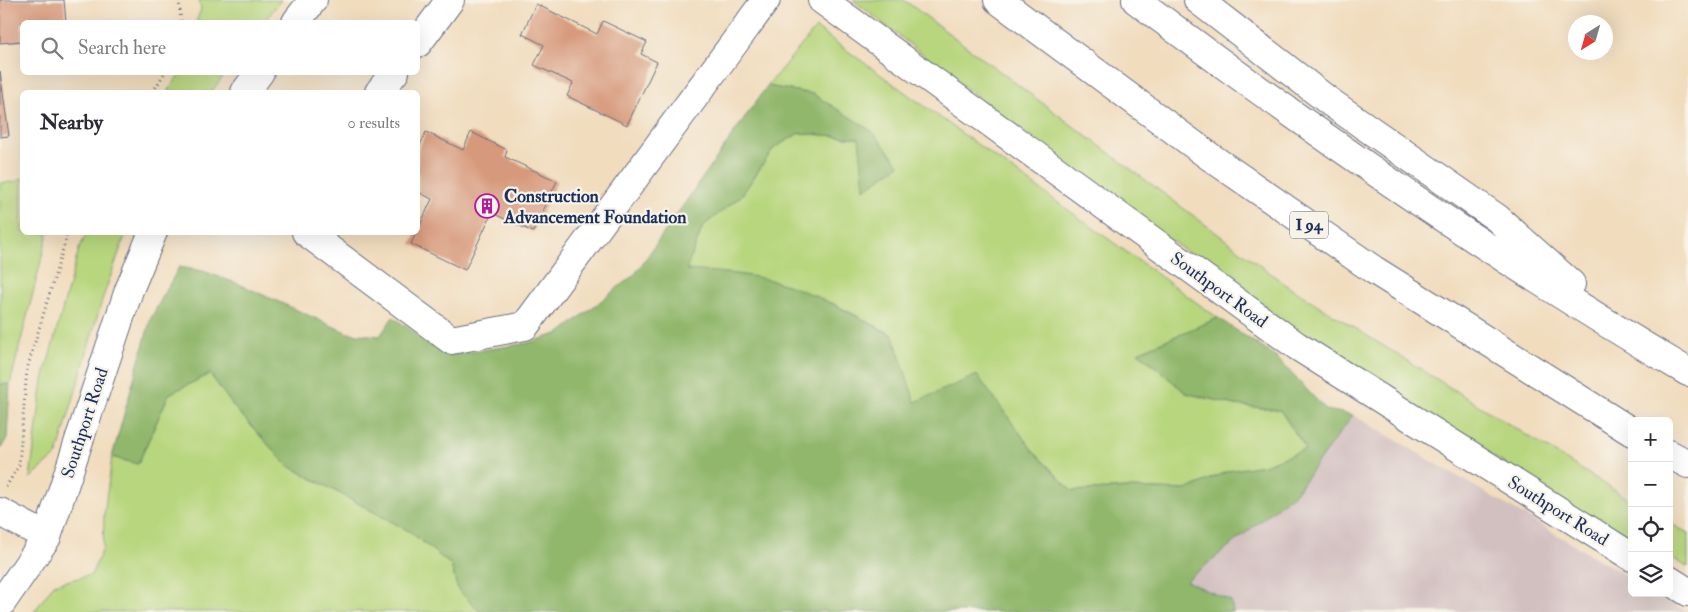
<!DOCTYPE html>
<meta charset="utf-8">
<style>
body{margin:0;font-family:"IM FELL Double Pica",serif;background:#f7f7f7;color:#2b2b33}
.controls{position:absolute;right:15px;bottom:15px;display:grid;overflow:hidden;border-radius:8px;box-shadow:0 5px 20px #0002}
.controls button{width:45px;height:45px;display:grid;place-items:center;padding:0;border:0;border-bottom:1px solid #e1e1e2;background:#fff;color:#2b2b33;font:25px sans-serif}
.compass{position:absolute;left:1568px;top:15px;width:45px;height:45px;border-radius:50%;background:#fff;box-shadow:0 5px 20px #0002;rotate:217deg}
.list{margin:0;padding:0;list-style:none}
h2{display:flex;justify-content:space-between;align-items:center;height:65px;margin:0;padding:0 20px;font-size:21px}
h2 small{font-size:16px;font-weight:400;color:#7c7c81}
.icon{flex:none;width:28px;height:28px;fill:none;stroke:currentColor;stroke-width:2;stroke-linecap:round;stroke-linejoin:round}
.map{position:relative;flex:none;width:1688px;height:612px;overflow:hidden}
.search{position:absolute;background:#fff;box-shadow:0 5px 20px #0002;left:20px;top:20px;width:400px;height:55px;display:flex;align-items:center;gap:12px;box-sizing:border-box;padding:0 18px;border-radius:8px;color:#7c7c81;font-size:19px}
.panel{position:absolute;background:#fff;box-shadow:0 5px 20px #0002;left:20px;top:90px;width:400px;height:145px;border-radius:8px}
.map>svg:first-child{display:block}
.industrial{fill:#d2bfc0}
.green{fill:#b7d67d;stroke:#69826e}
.forest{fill:#91b76c;stroke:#567365}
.building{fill:#d7997c}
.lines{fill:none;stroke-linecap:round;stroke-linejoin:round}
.minor-casing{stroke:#666c7f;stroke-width:30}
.highway-casing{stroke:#666c7f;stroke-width:30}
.path{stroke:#666c7f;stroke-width:3;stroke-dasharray:1 4;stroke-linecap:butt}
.minor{stroke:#fff;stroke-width:28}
.highway{stroke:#fff;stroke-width:28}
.labels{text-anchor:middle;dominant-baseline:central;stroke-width:4.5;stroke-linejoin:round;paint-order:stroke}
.shield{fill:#f7f3e8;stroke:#5d6a87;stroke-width:1}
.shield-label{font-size:16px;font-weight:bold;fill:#1b2f5e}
.poi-label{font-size:18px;font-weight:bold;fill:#1b2f5e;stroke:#f7f3e8;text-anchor:start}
.street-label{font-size:18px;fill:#1b2f5e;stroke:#f7f3e8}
</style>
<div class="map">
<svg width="1688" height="612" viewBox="0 0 1688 612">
<rect width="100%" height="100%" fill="#f7f3e8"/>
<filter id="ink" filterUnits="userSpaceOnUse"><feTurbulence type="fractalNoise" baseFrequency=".02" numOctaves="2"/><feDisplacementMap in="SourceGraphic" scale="10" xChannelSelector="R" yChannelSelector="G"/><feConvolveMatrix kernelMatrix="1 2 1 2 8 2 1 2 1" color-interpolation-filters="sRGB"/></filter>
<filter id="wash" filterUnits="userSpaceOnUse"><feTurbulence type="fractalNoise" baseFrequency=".0096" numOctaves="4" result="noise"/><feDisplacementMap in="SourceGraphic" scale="20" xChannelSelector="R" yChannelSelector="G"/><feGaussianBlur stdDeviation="1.12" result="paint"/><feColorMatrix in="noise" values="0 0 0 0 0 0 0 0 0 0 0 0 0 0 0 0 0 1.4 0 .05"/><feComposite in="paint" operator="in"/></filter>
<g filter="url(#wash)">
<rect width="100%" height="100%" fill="#f1dcbd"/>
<path class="industrial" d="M1353 415 1632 579V593H1656L1687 612H1233L1231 601 1186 581 1295 493Z"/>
<path class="green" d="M199 0H281L264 22H196L201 9Z
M853 0H904L1289 287 1632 501V538L1584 514 1300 334 1034 141Z
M816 28 1218 318 1138 352 1186 393 1235 405 1280 410 1306 449 1264 465 1228 471 1186 490 1127 488 1072 491 1034 452 914 402 893 335 832 303 686 270 703 226 741 196 774 148 799 133 859 138 900 166 813 94 767 86Z
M180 73V72L226 73 211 92H168Z
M22 178V232L48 233 10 384H0V183L15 182Z
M87 233H126L102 300 57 455 30 478 43 380 79 249Z
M210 374 234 407 287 465 409 531 451 565 458 590 480 612H34L54 584 91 575 103 548 104 514 112 457 138 464 169 394Z
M1669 523 1688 533V567L1669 557Z"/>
<path class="forest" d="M767 86 813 94 872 131 900 165 864 189 859 138 799 133 774 148 741 196 703 226 686 270C714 272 742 273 770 280 813 291 854 315 893 336L915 402 977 375 1034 452 1072 491 1127 488 1186 490 1228 471 1264 465 1306 449 1280 410 1235 405 1186 393 1138 352 1218 318 1276 357 1326 410 1353 415 1295 493 1186 581 1231 601 1233 612H480L458 590 451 565 409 531 287 465 234 407 210 374 169 394 138 464 112 457 151 318 179 267 203 271 239 284 348 333 380 336 393 317 446 356 528 343 560 333 635 274Z
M0 384H10L7 438 0 450Z"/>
<g id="blocks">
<path class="building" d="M0 0H64L66 22H22V41L0 43Z
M536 4 597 34 603 21 647 42 641 54 657 62 627 125 567 96 573 83 534 65 544 45 522 34Z
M0 71 9 136 0 137Z
M426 132 463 150 471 132 507 150 505 157 557 181 533 232 492 213 465 270 411 244 432 199 418 192V150Z"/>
</g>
</g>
<g filter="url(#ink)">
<use href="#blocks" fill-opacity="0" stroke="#666c7f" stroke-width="1"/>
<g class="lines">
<g class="minor-casing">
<path id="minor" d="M822 0 1297 346 1632 557
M296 22 313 0
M418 43 450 0
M245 92 260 72
M379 92 395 72
M306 232 451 340 525 326 766 0
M0 512 47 537
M1669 580 1688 592
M0 605 47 537 129 290 153 232"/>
</g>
<g class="highway-casing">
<path id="highway" d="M998 0 1209 156 1374 270 1632 432
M1136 0C1314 133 1496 259 1688 372
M1198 0 1330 102 1497 218 1571 284
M1669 454 1688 464"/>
</g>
<path class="path" d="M179 0 181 22
M153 92 165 72
M6 487 19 465 27 369 68 232"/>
<use href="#minor" class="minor"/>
<use href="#highway" class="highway"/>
</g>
</g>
<defs>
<g id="building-ring" transform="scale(1.25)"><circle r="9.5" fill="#f7f3e8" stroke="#b5179e" stroke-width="1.5"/><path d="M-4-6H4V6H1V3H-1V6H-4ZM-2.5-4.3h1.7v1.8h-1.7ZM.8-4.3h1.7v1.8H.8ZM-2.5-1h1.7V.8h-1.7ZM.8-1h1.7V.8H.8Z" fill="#b5179e"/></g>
</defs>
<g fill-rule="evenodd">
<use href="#building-ring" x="487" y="206"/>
</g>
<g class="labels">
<rect class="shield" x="1290" y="211.5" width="38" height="27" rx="4"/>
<g class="shield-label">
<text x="1309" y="225">I 94</text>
</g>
<g class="poi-label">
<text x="504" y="196">Construction<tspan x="504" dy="21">Advancement Foundation</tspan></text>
</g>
<g class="street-label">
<text transform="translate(1219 290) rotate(36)">Southport Road</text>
<text transform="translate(85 423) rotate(-72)">Southport Road</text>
<text transform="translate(1558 511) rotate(32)">Southport Road</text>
</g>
</g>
</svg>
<div class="controls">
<button>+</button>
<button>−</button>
<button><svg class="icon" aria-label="locate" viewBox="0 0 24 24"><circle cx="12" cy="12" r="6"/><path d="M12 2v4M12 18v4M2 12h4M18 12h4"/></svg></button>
<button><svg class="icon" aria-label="layers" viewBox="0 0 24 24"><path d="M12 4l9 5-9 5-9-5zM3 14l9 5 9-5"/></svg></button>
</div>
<svg class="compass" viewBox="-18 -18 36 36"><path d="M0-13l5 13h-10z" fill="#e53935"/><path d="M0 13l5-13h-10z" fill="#7c7c81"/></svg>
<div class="search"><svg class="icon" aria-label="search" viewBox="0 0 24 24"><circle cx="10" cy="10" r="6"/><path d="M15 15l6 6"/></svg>Search here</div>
<section class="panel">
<h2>Nearby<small>0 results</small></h2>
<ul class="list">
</ul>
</section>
</div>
